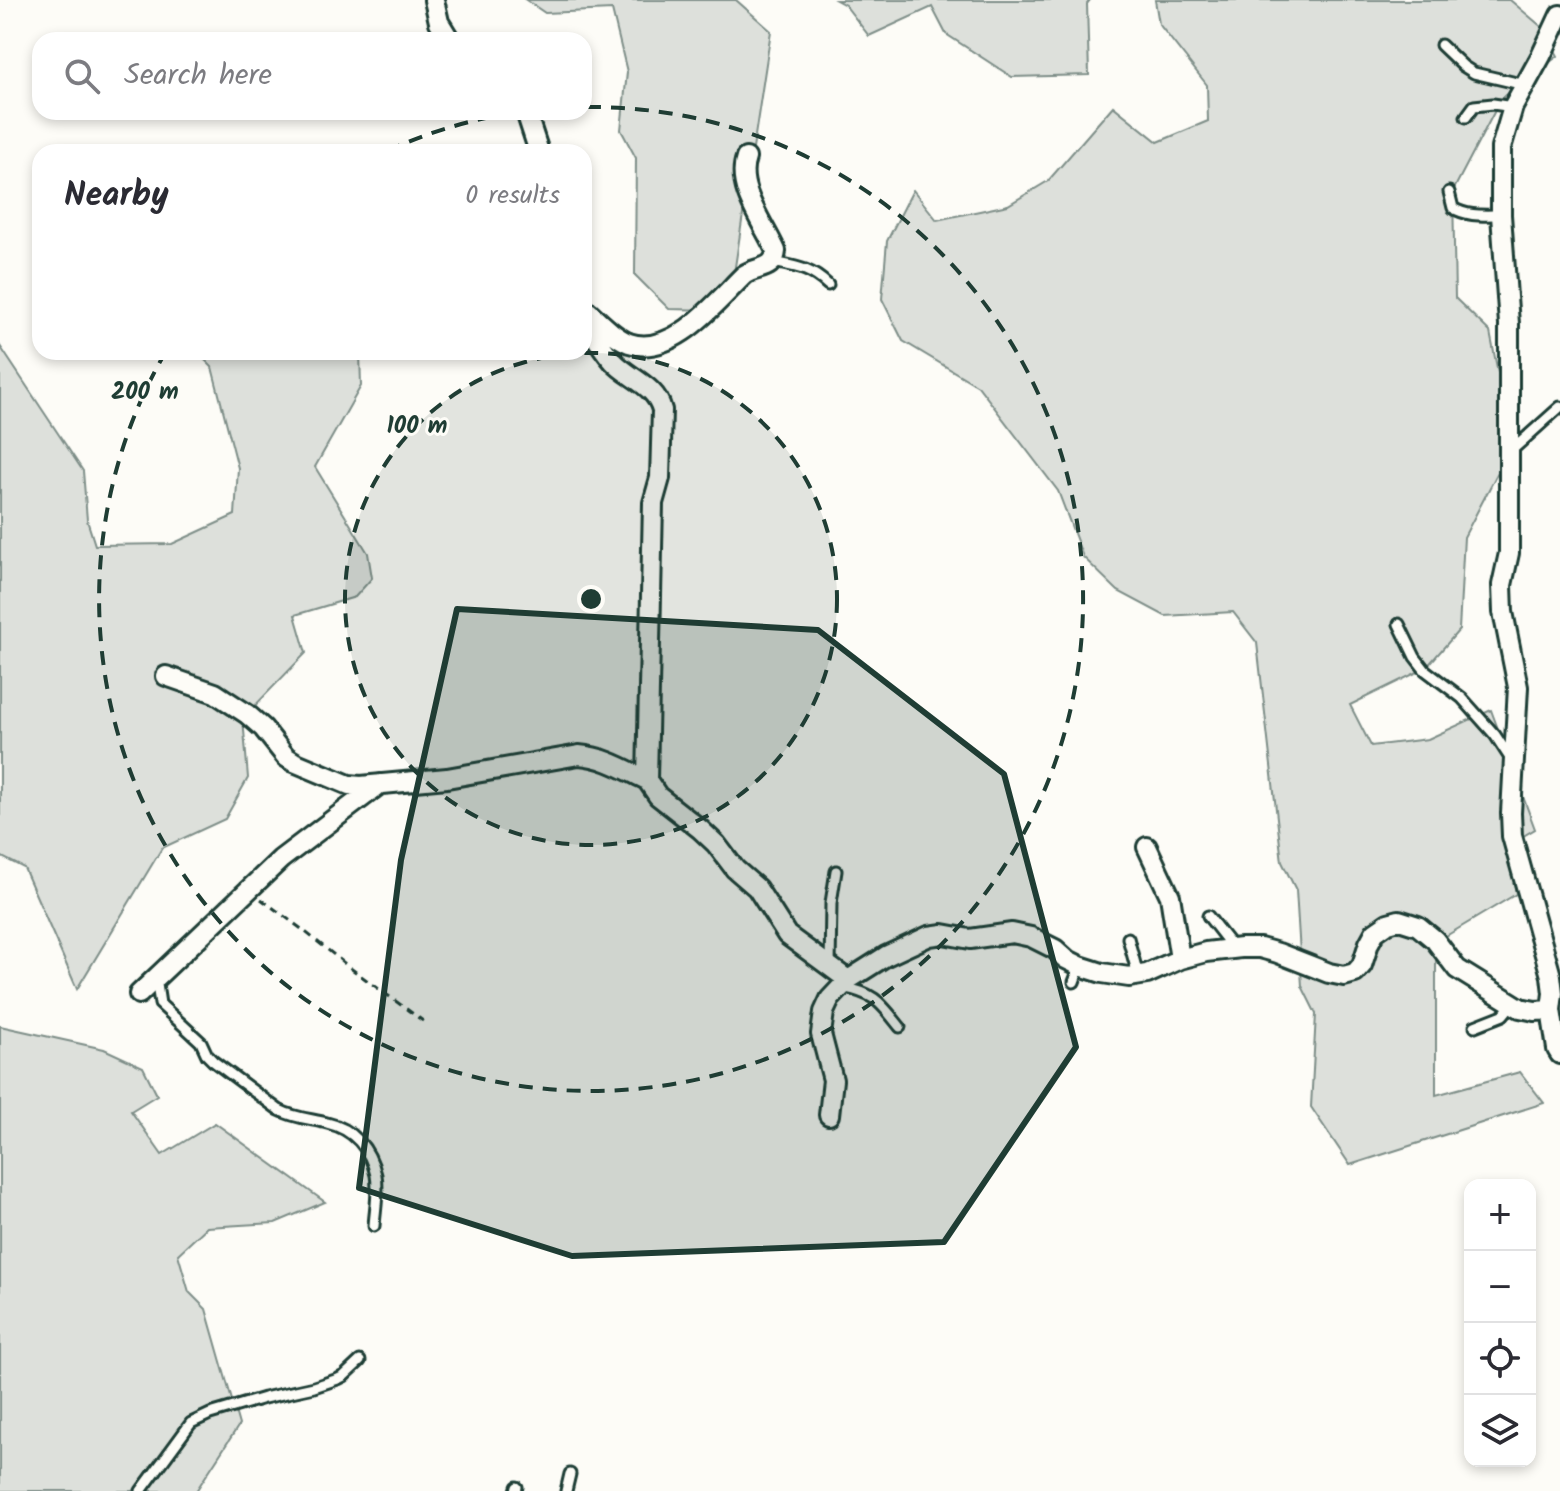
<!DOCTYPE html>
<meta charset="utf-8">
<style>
body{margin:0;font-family:Kalam,sans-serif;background:#f2f2f3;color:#2b2b33}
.controls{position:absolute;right:24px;bottom:24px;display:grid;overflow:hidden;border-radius:16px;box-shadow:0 4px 12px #0003}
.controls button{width:72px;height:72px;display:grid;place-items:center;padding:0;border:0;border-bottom:2px solid #e1e1e2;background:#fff;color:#2b2b33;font:40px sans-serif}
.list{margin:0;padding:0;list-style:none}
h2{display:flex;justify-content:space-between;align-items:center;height:104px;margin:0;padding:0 32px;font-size:34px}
h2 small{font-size:26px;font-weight:400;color:#7c7c81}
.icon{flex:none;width:44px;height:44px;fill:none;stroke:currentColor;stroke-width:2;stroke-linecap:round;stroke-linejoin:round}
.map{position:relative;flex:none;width:1560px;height:1491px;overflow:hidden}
.search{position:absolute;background:#fff;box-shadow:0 4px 12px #0003;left:32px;top:32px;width:560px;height:88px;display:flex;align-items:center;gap:20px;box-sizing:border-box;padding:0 28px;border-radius:24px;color:#7c7c81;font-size:30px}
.panel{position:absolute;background:#fff;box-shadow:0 4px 12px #0003;left:32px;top:144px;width:560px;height:216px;border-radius:24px}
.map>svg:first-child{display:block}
.green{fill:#dde0db;stroke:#7e8e88;stroke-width:2}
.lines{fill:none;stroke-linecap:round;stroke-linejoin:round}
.lane-casing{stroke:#1f3d34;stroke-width:15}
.street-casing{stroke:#1f3d34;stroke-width:24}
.path{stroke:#1f3d34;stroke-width:3;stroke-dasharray:8 6;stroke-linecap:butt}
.lane{stroke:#fdfcf7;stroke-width:9}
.street{stroke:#fdfcf7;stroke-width:18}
.marked{fill:#1f3d34;fill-opacity:0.2;stroke:#1f3d34;stroke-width:6;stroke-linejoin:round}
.ring{fill:none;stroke:#1f3d34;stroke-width:4;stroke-dasharray:14 10}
.centre{fill:#1f3d34;stroke:#fdfcf7;stroke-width:4}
.ring-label{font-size:24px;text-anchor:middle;font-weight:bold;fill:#1f3d34;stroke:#fdfcf7;stroke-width:6;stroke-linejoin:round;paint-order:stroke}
</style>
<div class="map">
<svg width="1560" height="1491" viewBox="0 0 1560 1491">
<rect width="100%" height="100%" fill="#fdfcf7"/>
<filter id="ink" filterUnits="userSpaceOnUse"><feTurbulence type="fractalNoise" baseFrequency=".0125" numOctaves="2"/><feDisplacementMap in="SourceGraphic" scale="16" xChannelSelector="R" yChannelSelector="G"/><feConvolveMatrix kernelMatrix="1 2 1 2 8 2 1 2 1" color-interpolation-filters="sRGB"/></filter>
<g filter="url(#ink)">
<path class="green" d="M526 0H736L771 31 733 280 740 294 713 310 669 309 635 275 636 158 621 130 627 72 612 10 545 13Z
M836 0H1090L1087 4 1089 75 1012 77 946 34 932 7 869 36 845 5Z
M1155 0H1510L1543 28 1558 56 1501 99 1453 191 1455 298 1490 332 1512 445 1464 537 1459 630 1426 668 1350 705 1371 746 1428 739 1491 710 1535 829 1508 845 1516 894 1436 942V1095L1520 1072 1544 1103 1350 1165 1311 1107 1316 1014 1302 986 1296 890 1282 862 1257 643 1233 612 1165 616 1118 591 1083 557 1058 491 978 386 903 341 882 299 887 241 913 190 937 220 1008 205 1048 181 1113 106 1158 142 1208 121 1207 85 1159 24Z
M0 346 83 471 87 520 95 545 172 544 235 515 238 468 212 367 197 352H360L361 386 315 467 368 553 372 578 355 597 295 615 306 653 243 718 248 778 225 819 162 848 77 989 24 868 0 856Z
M0 1026 104 1049 143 1067 157 1095 131 1111 162 1155 215 1123 325 1202 275 1223 207 1227 178 1254 189 1292 206 1309 239 1425 196 1491H0Z"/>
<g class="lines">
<g class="lane-casing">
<path id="lane" d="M1441 45 1463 66 1474 73 1525 85
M1466 117 1474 106 1493 104 1513 107
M1449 192 1453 208C1468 217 1484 215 1501 215
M773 262C797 267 810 268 828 285
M1511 451 1560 407
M1399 624 1415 657 1425 670 1462 698 1495 735 1510 758
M1208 916 1233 948
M1128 938 1138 975
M830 967 831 903 836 871
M156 978 160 1004 201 1042 207 1055 213 1061 279 1110C294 1118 311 1119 327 1123 354 1129 370 1149 376 1175 379 1191 375 1210 374 1226
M1074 982 1080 966
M841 987C875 993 880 1002 900 1027
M1475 1026 1503 1015 1512 1004
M141 1491 191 1423 210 1414 264 1398 314 1387 338 1379 344 1376 360 1361
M516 1491 517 1487
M566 1491 570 1474"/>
</g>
<g class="street-casing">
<path id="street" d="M434 0 439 22 450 40
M1560 15 1541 56 1513 107 1501 148V215L1509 324V553L1502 585 1503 612 1518 687 1511 813 1512 836 1551 976 1553 993 1551 1010 1557 1049 1560 1054
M526 112 539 152
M589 312C601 323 614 337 629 343 673 358 716 302 744 275 756 266 774 271 776 251 764 224 735 187 746 158
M584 318C593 332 601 348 613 361 628 378 656 385 662 410L660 478 653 503 647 780 658 796 700 829 716 844 735 869 757 888 787 935 848 980
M166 676 215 693 247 714 263 728 286 757 294 762 349 785 361 786 447 778 579 755C605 757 624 769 647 780
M1147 847 1170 896 1180 959
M139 994 281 859 380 784
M829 1115 833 1080 821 1034 824 1012 830 999 848 980 886 956 929 936 943 934 970 939 1012 933 1031 937 1055 949 1066 959 1080 966 1102 973 1129 977 1147 974 1180 959 1206 952 1241 948H1260L1278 953 1329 973 1344 976 1355 973 1362 965 1369 943 1375 932 1388 923 1399 920 1418 926 1435 940 1457 969 1520 1008 1535 1011 1551 1010"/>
</g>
<path class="path" d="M261 899 303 930 349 967 423 1021"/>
<use href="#lane" class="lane"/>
<use href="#street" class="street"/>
</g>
</g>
<path class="marked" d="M457 609 818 630 1004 774 1076 1047 944 1242 572 1256 359 1188 401 860Z"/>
<circle cx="591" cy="599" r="246" fill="#1f3d34" fill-opacity=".12"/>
<g class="ring">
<circle cx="591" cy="599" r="246"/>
<path d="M387 151A492 492 0 0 1 518 112M587 107A492 492 0 1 1 165 353"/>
</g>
<circle cx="591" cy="599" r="12" class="centre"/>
<g class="ring-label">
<text x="145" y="399">200 m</text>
<text x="417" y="433">100 m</text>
</g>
</svg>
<div class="controls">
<button>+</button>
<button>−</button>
<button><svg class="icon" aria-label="locate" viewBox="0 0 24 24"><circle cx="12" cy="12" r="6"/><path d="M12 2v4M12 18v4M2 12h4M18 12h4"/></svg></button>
<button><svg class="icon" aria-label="layers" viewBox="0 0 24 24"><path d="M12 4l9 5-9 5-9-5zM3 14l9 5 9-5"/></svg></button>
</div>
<div class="search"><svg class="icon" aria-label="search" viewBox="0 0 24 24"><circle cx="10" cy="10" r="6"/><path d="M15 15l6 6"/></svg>Search here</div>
<section class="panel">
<h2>Nearby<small>0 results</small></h2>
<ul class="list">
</ul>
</section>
</div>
